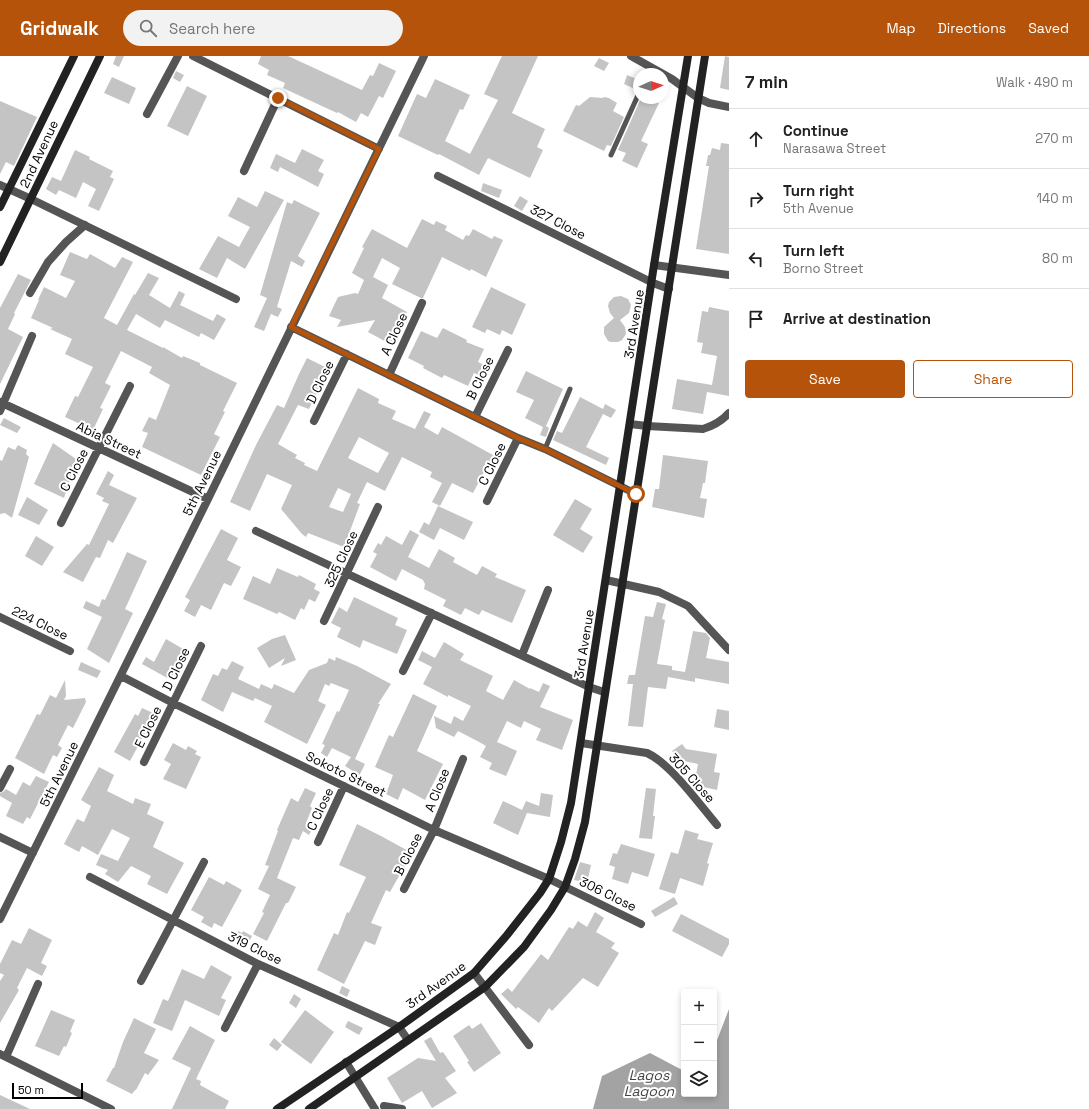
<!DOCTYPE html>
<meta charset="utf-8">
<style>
body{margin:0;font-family:"Space Grotesk",sans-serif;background:#f2f2f2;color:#222}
.controls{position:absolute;right:12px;bottom:12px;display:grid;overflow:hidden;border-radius:4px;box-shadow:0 2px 6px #0003}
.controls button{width:36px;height:36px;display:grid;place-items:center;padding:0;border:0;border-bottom:1px solid #e0e0e0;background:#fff;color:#222;font:20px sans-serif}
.compass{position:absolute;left:633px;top:12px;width:36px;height:36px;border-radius:50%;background:#fff;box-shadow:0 2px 6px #0003;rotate:87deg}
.scale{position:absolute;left:12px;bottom:10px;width:71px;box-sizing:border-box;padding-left:4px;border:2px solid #000;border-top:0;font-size:11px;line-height:14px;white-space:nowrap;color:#000;-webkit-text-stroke:3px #fff;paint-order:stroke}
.stop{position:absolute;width:12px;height:12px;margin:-9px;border:3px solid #b45309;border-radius:50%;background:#fff}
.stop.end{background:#b45309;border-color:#fff;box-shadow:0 1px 4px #0008}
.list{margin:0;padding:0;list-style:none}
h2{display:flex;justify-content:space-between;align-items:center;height:52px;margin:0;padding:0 16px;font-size:17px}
h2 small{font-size:13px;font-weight:400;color:#767676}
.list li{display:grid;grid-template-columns:26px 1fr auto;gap:12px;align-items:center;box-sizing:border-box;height:60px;padding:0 16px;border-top:1px solid #e0e0e0}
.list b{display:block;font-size:15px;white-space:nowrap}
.list p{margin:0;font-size:13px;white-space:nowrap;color:#767676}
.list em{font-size:13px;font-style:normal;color:#767676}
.actions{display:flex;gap:8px;padding:12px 16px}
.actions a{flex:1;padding:9px 0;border:1px solid #b45309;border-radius:4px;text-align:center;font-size:14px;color:#b45309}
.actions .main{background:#b45309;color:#fff}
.icon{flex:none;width:22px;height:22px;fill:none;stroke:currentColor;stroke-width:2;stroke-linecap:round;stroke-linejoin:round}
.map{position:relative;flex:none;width:729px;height:1053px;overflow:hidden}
header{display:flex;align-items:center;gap:24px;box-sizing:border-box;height:56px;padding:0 20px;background:#b45309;color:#fff}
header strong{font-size:19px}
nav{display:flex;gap:22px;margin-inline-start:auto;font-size:14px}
.search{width:280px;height:36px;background:#f2f2f2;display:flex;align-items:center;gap:10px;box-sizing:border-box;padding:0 14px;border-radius:22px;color:#767676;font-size:15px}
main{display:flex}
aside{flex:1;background:#fff}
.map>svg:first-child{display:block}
.water{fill:#a3a3a3}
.building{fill:#c4c4c4;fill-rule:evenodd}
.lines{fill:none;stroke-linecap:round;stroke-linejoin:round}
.lane{stroke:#555;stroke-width:5}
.street{stroke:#555;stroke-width:8}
.secondary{stroke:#222;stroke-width:8}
.route{stroke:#b45309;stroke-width:5}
.labels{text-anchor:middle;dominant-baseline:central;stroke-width:4;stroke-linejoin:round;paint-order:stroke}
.street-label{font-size:13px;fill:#000;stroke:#fff}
.water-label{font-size:14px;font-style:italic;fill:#444;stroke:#fff}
</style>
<header>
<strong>Gridwalk</strong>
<div class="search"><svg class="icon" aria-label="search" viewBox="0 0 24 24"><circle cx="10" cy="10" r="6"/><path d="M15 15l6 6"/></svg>Search here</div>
<nav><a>Map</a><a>Directions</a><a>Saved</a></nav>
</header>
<main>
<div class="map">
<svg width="729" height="1053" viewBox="0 0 729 1053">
<rect width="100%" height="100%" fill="#fff"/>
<path class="water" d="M729 953V1053H593L602 1020 650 997 684 1015V1038H714V992Z"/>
<path class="building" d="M116 0H124L119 11 113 8Z
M261 0H288L362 34 370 19 373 20 379 7 396 15 383 42 379 40 368 61 361 57 356 66 338 56 337 57 283 32 285 27 267 19 269 14 258 8Z
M502 0H538L512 57 545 73 537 91 543 94 530 122 488 102 479 119 439 98 438 99 398 80 417 38 426 42 435 23 470 39 463 54 460 53 445 85 470 98 498 44 484 38Z
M725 0 729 1V34L720 32Z
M599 2 609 7 604 15 594 10Z
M176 15 184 19 180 26 173 22Z
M627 19 639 24V33L637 34 624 28Z
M112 21 136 32 129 48 104 37Z
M187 30 207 40 188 80 167 70Z
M590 41 603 42 604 41 609 42 617 47 613 55 624 61 611 90 607 89 604 95 563 75 576 49 579 50Z
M641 42H649L659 47 641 85 648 88 637 112 622 105 626 97 618 94Z
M0 45 37 61 14 110 6 106 0 118Z
M721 87 729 88V198L696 193 709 110H706L708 99H710L712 92 720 94Z
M302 93 324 104 318 115 324 118 318 131 280 111 278 116 270 112 276 98 295 107Z
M75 94 90 101 89 103 113 115 110 121 114 123 99 155 88 150 96 133 83 126 76 142 59 134 56 139 46 133 52 121 61 125Z
M483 127 502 134 499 142 481 135Z
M265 135 284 144 245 213 227 202 217 222 199 213 218 180 239 191 250 171 228 160 238 141 257 151Z
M520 140 528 145 522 155 514 150Z
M294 144 320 157 298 200 305 205 302 211 291 205 277 251 282 253 278 261 271 258 264 275 254 271 267 242 260 239 287 146 292 148Z
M422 163 434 169 436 165 447 170 445 174 463 184 466 179 469 180 473 173 492 183 494 180 503 184 486 221 471 213 470 215 442 201 423 242H421L392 228 400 212 382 202 373 221 388 229 382 242 407 256 390 288 368 276 375 264 337 271 341 264 329 260 338 241 355 237 358 238 364 224 352 217 364 192 362 191 372 173 407 192Z
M70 196 87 203 90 198 115 212 122 201 133 206 105 260 104 262 117 269 134 238 135 239 148 217 159 222 149 239 170 252 179 235 185 238 180 249 213 265 217 258 226 263 214 284 201 277 199 281 165 264 160 272 136 258 127 274 163 292V291L182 302 183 300 200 307V309L237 327 223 355 225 356 214 378 220 381 201 419 142 391 148 377 142 375 149 361 156 364 170 329 149 317 152 311 121 295 105 327 111 330 100 352 103 353 93 374 65 361 75 340 78 341 93 311 65 298 72 283 50 273 53 272 31 262 39 244H38L44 231 66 242 75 225 60 219Z
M18 218 31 224 14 257 15 258 8 273 23 281 0 328V252Z
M491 231 526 248 512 279 502 274 500 279 487 273 485 277 472 271Z
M621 240 628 243 631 249 629 257 620 264 625 271 626 278 622 284 618 286H611L608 285 604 278V271L614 262 610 257 608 250 609 246 614 241Z
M709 251 729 255V340L707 336 703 358 672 353 677 323 712 329 717 300 701 297 703 287 697 286 702 255 708 256Z
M443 272 467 284 466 286 484 293 478 306 486 310 481 320 474 317 468 330 444 319 442 322 423 312 424 310 408 302 421 275 437 282Z
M307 302 331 314 326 324 324 323 309 353 298 349 278 388 297 399 295 402 305 407 304 409 317 415 358 332 379 343 378 347 396 355 392 363 415 373 424 355 431 358 424 371 438 379 442 371 493 399 473 437 452 427 440 450 432 446 442 427 430 421 432 416 402 401 385 435 367 426 357 447 360 448 344 491 308 477 306 481 302 478 281 453 292 429 267 418 250 455 230 446 256 389 277 349 284 352 299 318ZM359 381 389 397 378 417 348 402ZM338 432 351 438 343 456 329 451Z
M526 315 563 333 546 370 549 372 546 381 540 379 543 371 525 362 534 344 516 336Z
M580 341 603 353 605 348 616 354 611 362 603 358 586 391 609 402 606 409 553 384 557 375 562 377Z
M4 362 21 371 17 377 0 369Z
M53 387 76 403 64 442 34 428Z
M18 389 27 394 26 398 29 401 12 462 5 457 0 458V404L2 405 8 391 15 394Z
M663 399 708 405 705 427H703L700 442 707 443 704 462 652 451 655 433H659Z
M108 415 114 419 109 429 137 442 113 487 108 484 100 502 96 501 83 526 63 516 87 488 89 489 109 448 102 445 104 442 96 438Z
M27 441 48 454 39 469 18 459Z
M575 443 592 453 580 473 593 481 583 497 553 479Z
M438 450 473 466 464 484 440 472 434 484 419 476 424 466 429 469Z
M221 473 238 482 227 504 241 511 231 530 224 527 211 554 201 549 195 561 184 555 190 544 185 541Z
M410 474 419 479 408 501 429 512 439 493 455 502 453 506 477 519 482 510 497 518 495 521 526 534 512 567 482 554 479 559 465 552 461 559 443 550 446 544 424 533 425 528 423 524 402 513 396 525 370 511 377 498 373 496 378 487 381 489 386 480 402 489Z
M36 480 54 491 42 510 25 500Z
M127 496 147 505 125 553 133 557 109 607 87 593 102 561 83 552 86 545 99 551 102 543 105 544Z
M277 512 298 521 299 519 316 528 314 533 320 536 315 546 309 543 304 554 301 552 295 564 279 556 277 558 243 543 253 520 270 528Z
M354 541 398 562 395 569 407 574 397 598 363 584 360 592 337 581 341 572 331 567 339 551 347 556Z
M657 546 666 548 662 563 665 564 657 608 672 610V614L685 616 693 575 706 577 710 582 706 602 729 606V628L695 622V626L668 621 666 633 648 631 643 671 628 670 633 628H627L629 619H635L645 560 653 561Z
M285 579 296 604 281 610 285 602 269 612 257 592 272 583Z
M166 583 185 594 171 624 142 608 146 601 154 606Z
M444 586 464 598 460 604 493 620 486 635 503 644 514 624 530 633V632L539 636 543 627 550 630 540 651 573 664 562 694 536 684 541 673 524 665 521 672 507 665 497 686 517 695 506 720 489 713 492 707 480 701 486 690 481 687 458 675 454 681 436 672 434 660 451 668 454 660 463 665 471 650 448 639V641L423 628 432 611 418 604 422 595 435 602Z
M336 601 357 610 391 628 378 648H380L355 703 332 692 327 701 321 697 325 689 322 688 337 655 339 656 349 634 331 627 329 630 325 628 318 645 326 649 307 688 264 666 272 650 255 642 253 645 232 636 223 656 201 644 213 618 218 620 222 612 227 614 232 605 244 611 238 623 259 633 261 628 272 633 274 628 294 637 309 614 327 607 329 602 335 605Z
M81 606 101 615 97 622 78 614Z
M65 624 66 640 64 644 85 642 86 646 73 672 68 669 58 689 62 692 57 701 53 699 44 718 15 702 37 658 40 659 50 639 56 642Z
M413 638 437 650 417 695 443 708 425 744 403 732 398 744 386 738 393 719 375 711 389 679 393 681Z
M142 652 153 657 151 666 130 705 114 696 135 658 138 660Z
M717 653 729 655V674L714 671Z
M173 687 186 694 188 690 197 695 195 698 201 701 186 733 163 723 171 708 164 704Z
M682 688 686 693 717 698 714 716 720 717 717 734 694 729 698 708 679 704 672 695Z
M351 701 365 708 359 720 352 717 353 715 345 710Z
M99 711 114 719 107 735 133 748 135 742 151 748 147 758 164 766 153 791 184 807 167 838 147 828 151 820 131 810 118 826 105 818 108 814 96 809 101 798 118 805 130 782 112 773 98 799 82 790 79 796 64 788 77 763 84 766 91 750 81 744Z
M36 720 49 726 30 763 27 761 23 768 6 760 12 747 0 740V737L3 736 6 733 16 739 23 726 30 730Z
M305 732 316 737 310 750 312 752 306 767 313 771 309 779 303 775 299 784 293 782 277 822 296 831 288 847H286L267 885 253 878 264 857 262 856 270 839 258 833 269 810 265 809 278 775 277 774 291 742 298 746Z
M646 732 656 733 653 760H655L652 783 639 782Z
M541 737 553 739 550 761 527 757 518 779 493 767 503 745 522 754 526 745 539 750Z
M357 768 381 780 412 797 390 836 386 834 371 867 382 871 375 889 365 885 344 928 317 914 334 877 338 879 347 856 349 857 366 821 339 809Z
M685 774 699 778 697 783 713 787 707 807 709 808 703 830 680 822 675 838 659 833 671 796 678 798Z
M621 788 655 798 648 821 632 816 628 828 612 823 615 811 609 809 613 797 617 798Z
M580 806 591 809 587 827 574 824Z
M209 821 224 829 226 825 242 834 222 871 214 867 212 872 201 866 204 861 191 854Z
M674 841 678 848 655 861 651 855Z
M595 856 604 862 596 876 615 887 611 892 619 897 598 931 583 922 552 955 549 952 539 967 518 951 516 953 501 938 508 932 512 936 541 898 548 904 569 871 573 873 578 865 587 871Z
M681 858 729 883V888L722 901 672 875Z
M29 872 52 884 41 907 47 910 42 920 27 912 17 932 19 934 0 967V925L4 919 0 917V908L12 884 21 888Z
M238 875 242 877 243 875 252 880 248 888 235 881Z
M211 909 232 921 221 942 226 944 219 960 185 944 172 975 153 967 163 943 168 945 182 913 204 923Z
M342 930 350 934 347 941 339 937Z
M294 938 301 943 296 952 289 947Z
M51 954 75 964 70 976 72 977 66 991 64 990 59 1000 35 990Z
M305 954 334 976 311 1008 281 986Z
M134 962 156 973 144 997 159 1004 148 1019 145 1017 136 1034H135L132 1038 106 1025 113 1012H114L123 986Z
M348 965 363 972 359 979 345 971Z
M481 967 501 997 474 1016 467 1006 469 1005 453 980 469 969 472 973Z
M190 970 215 984 196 1023 201 1025 200 1029 229 1045 225 1053H172L191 1012 172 1003Z
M431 981 440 997 443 996 456 1015 445 1022 457 1037 432 1052 422 1035 402 1047 387 1022 418 1002 436 1005 424 985Z
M274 982 282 989 277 995 269 989Z
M0 1039 30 1053H0Z"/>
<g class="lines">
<path class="lane" d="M611 99 639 37
M545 393 570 333"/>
<path class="street" d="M193 0 379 93
M631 0 672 23 698 42 709 47 729 51
M147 58 178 0
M244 115 278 42
M438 120 653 227 669 233
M0 129 31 143 236 243
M654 209 729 219
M30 237 48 206 66 186 85 169
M291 271 518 382 545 393 636 438
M389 319 422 247
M0 346 208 443
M0 355 32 280
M475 361 508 294
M314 365 347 298
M630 368 647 370 703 373C713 370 722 365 729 357
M487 445 518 382
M61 467 130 330
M256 475 589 631 604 636
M606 524 659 536 688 550 729 594
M0 561 70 595
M324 565 378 451
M522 599 548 534
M403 615 432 557
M121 620 173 647 434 774 549 823 641 868
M581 687 647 697C671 708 699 748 717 769
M144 706 201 590
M0 732 10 713
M0 781 33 797
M318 786 344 730
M90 821 258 908 399 971 408 984
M404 833 434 774 463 703
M0 863 208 443 424 0
M474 917 529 989
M141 925 204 806
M225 972 258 908
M0 998 111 1053
M6 1001 38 928
M346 1006 375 1053
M384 1050 402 1053"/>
<path class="secondary" d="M0 151 74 0
M0 206 100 0
M277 1053 399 971 474 917 507 879 540 837 549 823 561 786 571 747 654 209 688 0
M309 1053 485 931 524 891 551 854 565 831 575 803 585 766 705 0"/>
</g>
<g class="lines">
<path class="route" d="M278 42 379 93 291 271 518 382 545 393 636 438"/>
</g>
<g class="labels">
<g class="street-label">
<text transform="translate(39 98) rotate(-65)">2nd Avenue</text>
<text transform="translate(558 166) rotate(27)">327 Close</text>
<text transform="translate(634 268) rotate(-81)">3rd Avenue</text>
<text transform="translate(394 278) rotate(-65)">A Close</text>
<text transform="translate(480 322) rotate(-64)">B Close</text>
<text transform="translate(320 326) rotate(-64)">D Close</text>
<text transform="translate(109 384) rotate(25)">Abia Street</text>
<text transform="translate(492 408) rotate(-64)">C Close</text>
<text transform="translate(74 414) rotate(-63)">C Close</text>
<text transform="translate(202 427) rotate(-64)">5th Avenue</text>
<text transform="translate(341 503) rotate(-65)">325 Close</text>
<text transform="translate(40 567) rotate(26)">224 Close</text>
<text transform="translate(584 588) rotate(-81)">3rd Avenue</text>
<text transform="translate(176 613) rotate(-64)">D Close</text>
<text transform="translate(148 671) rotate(-64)">E Close</text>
<text transform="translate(59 718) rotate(-64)">5th Avenue</text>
<text transform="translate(346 718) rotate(26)">Sokoto Street</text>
<text transform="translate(692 722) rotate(48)">305 Close</text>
<text transform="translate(437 734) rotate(-68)">A Close</text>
<text transform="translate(320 753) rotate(-65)">C Close</text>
<text transform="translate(408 798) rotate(-63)">B Close</text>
<text transform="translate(608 838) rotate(26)">306 Close</text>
<text transform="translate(255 892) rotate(26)">319 Close</text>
<text transform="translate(436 929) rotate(-36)">3rd Avenue</text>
</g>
<g class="water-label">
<text x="649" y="1019">Lagos<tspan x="649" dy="16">Lagoon</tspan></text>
</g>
</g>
</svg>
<div class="controls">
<button>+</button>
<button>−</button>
<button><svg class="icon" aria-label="layers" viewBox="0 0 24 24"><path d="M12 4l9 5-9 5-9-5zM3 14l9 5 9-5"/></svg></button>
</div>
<svg class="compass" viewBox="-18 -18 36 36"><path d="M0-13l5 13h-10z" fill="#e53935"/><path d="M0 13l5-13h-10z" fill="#767676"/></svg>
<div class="scale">50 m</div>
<div class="stop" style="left:636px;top:438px"></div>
<div class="stop end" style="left:278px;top:42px"></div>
</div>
<aside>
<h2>7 min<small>Walk · 490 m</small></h2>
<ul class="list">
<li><svg class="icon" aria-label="ahead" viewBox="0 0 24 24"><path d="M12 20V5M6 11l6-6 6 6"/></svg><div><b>Continue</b><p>Narasawa Street</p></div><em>270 m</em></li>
<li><svg class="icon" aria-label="right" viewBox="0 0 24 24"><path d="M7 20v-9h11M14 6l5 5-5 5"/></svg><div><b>Turn right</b><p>5th Avenue</p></div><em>140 m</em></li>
<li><svg class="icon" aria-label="left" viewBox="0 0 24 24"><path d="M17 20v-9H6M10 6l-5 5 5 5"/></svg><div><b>Turn left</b><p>Borno Street</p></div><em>80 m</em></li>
<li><svg class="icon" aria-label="arrive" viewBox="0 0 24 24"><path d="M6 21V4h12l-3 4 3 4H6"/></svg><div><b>Arrive at destination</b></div></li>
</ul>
<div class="actions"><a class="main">Save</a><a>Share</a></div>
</aside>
</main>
